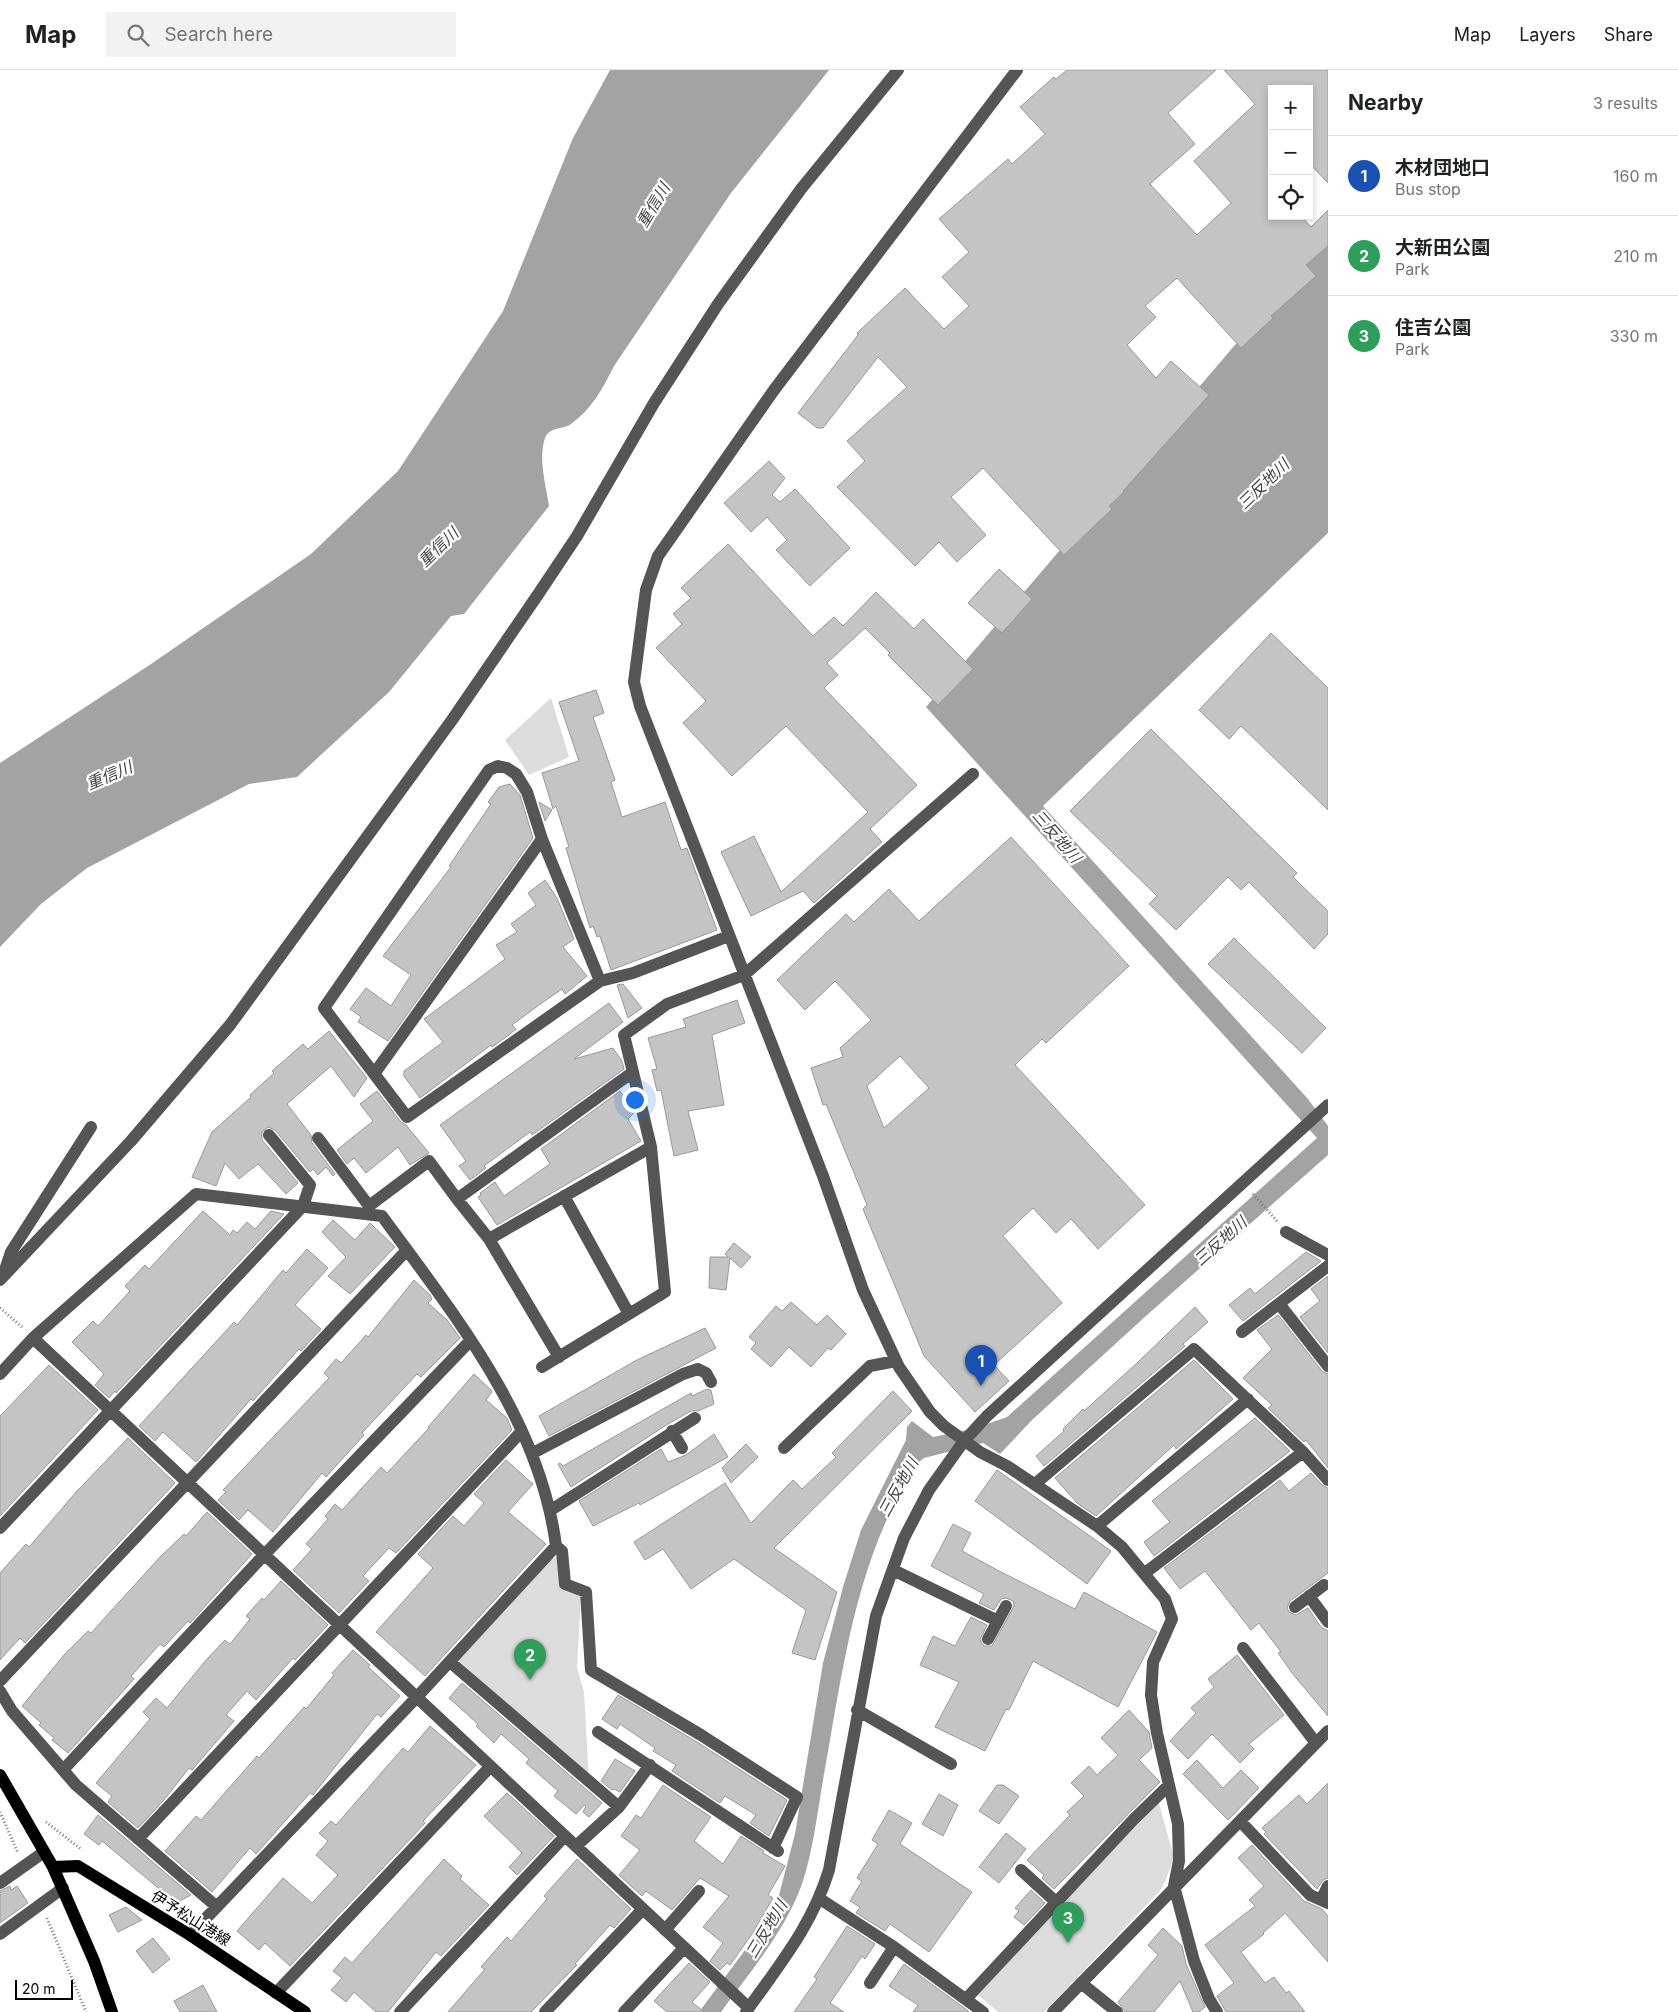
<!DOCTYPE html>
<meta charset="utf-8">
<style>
body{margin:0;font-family:Inter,"Noto Sans JP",sans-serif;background:#f2f2f2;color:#202124}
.controls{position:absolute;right:15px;top:15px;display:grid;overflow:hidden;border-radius:0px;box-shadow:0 2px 8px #0003}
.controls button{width:45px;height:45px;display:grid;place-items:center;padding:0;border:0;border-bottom:1px solid #e0e0e0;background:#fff;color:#202124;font:25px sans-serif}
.scale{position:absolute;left:15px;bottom:12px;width:58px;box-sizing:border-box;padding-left:5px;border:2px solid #000;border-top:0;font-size:14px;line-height:18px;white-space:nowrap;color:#000;-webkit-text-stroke:4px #fff;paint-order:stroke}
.you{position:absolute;left:634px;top:1029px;width:18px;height:18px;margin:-12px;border:4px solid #fff;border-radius:50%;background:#1a73e8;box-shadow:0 0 0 8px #1a73e833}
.badge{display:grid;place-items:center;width:32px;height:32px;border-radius:50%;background:#b45309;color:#fff;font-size:16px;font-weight:700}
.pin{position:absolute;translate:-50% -41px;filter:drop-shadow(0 1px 2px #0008)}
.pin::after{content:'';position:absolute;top:26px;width:18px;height:15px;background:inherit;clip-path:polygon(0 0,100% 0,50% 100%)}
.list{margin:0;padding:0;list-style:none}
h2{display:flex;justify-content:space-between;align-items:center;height:65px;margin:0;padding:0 20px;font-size:21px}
h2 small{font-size:16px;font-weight:400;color:#757577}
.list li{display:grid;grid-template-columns:32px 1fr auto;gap:15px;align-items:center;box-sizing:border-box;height:80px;padding:0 20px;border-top:1px solid #e0e0e0}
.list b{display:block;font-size:19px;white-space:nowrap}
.list p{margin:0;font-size:16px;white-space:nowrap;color:#757577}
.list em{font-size:16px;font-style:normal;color:#757577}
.icon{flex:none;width:28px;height:28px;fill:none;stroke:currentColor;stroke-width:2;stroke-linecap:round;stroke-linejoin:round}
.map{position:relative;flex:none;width:1328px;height:1942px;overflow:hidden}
header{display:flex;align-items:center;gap:30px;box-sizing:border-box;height:70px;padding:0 25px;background:#fff;border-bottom:1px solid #e0e0e0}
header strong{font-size:24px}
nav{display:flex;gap:28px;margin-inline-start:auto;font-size:18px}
.search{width:350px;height:45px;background:#f2f2f2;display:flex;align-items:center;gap:12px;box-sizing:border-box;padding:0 18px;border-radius:0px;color:#757577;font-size:19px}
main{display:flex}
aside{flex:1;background:#fff}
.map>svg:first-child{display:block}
.green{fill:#dcdcdc}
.water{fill:#a3a3a3}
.building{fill:#c4c4c4;stroke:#999;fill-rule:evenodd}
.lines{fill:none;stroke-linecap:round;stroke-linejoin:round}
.path{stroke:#777;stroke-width:3;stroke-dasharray:1 2.5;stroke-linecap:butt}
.minor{stroke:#555;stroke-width:12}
.major{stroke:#000;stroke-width:12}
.labels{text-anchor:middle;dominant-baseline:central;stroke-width:4.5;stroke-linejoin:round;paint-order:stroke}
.street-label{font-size:15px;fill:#000;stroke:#fff}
.water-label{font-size:16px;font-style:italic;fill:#444;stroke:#fff}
</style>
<header>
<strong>Map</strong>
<div class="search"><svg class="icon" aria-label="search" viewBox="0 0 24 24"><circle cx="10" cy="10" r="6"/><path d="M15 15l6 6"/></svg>Search here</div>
<nav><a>Map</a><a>Layers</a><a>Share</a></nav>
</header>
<main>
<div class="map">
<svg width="1328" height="1942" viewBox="0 0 1328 1942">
<rect width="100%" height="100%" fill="#fff"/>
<path class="green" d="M551 628 569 687 529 705 505 670Z
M557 1487 561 1516 581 1524 577 1598 584 1622 589 1712 457 1589 547 1491Z
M1158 1730 1174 1788 1165 1812 1160 1821 1044 1942H998L978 1925Z"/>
<path class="water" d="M610 0H829L731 123 614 296C603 318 592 339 571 354 563 360 550 356 545 368 538 388 546 416 549 436L464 544 451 546 389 622 297 707 249 714 87 798 41 834 0 877V693L151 594 311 484 398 401 503 241 573 68Z
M1328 166V463L1043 736 1308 1029 1328 1056V1085L1147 1245 1032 1350 1000 1384 983 1373 924 1388 918 1393C855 1487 843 1601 823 1710 817 1745 813 1781 802 1814 785 1861 750 1902 721 1942H699L757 1864 779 1825 795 1764 823 1593 843 1517 861 1460 906 1370 907 1357 912 1351 933 1367 976 1358 1007 1347 1317 1068 926 637Z"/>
<path class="building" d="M1067 0H1216L1168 43 1195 74 1150 114 1197 165 1231 133 1194 91 1255 34 1224 0H1328V113L1309 93V19H1272V146H1301L1311 157 1328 140V176L1306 195 1316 206 1271 246 1273 248 1241 278 1177 208 1145 236 1156 247 1127 275 1156 308 1171 291 1209 325 1123 421 1124 422 1109 436 1112 439 1064 485 983 398 951 427 986 465 957 492 939 472 915 496 837 417 865 391 847 371 907 317 878 287 823 358H817L798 343 858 265 857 263 905 218 944 259 969 236 942 207 969 182 939 149 1008 89 1012 94 1045 64 1020 37 1054 7 1056 9Z
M769 391 785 408 772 425 780 432 795 419 850 478 810 516 776 480 787 470 767 447 751 462 724 433Z
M728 474 813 566 834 547 843 556 876 522 914 559 923 549 973 599 938 635 888 585 890 583 865 558 827 593 838 605 824 618 917 715 870 759 882 772 814 833 803 821 751 846 721 782 754 766 781 822 868 742 786 656 732 706 683 653 706 631 656 578 682 554 673 544 691 528 681 518Z
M999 499 1032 529 1002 563 968 533Z
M1271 563 1328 618V740L1241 656 1229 669 1199 640Z
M596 620 604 643 593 647 615 710 611 712 622 747 665 732 681 780 687 778 717 860 611 900 600 866 597 867 593 856 590 858 566 778 569 777 556 736 553 739 542 703 579 691 559 632Z
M1151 659 1297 803 1293 807 1328 841V864L1314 879 1249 812 1241 820 1228 807 1176 860 1149 834 1157 826 1070 741Z
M510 714 520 725 533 768 388 971 358 952 361 947 350 939 366 918 391 936 411 905 383 886 451 797 449 796 491 734 488 732 499 717Z
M539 732 552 740 545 751Z
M1011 767 1129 896 1046 973 1042 969 1015 995 1145 1135 1098 1179 1071 1149 1056 1163 1033 1138 1003 1166 1062 1233 994 1295 1009 1311 975 1342 924 1286 863 1139 867 1135 826 1034 823 1035 811 998 843 987 840 978 871 950 835 911 805 940 777 910 846 844 854 852 889 819 919 851ZM900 986 929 1018 884 1058 867 1016Z
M545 810 557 828 574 869 563 877 587 906 565 924 562 919 539 935 512 955 516 959 509 965 492 977 491 975 420 1028 404 1006V1001L443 972 424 949 505 889 496 875 517 862 511 854 536 835 528 823Z
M1234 868 1326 958 1302 983 1208 894Z
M623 914 642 938 628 948 617 915Z
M737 930 745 953 712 965 724 1035 688 1041 698 1080 674 1086 661 1020 657 1021 652 1000 657 999 648 968 686 957 683 949Z
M609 933 623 952 574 989 613 978 622 991 624 999 532 1065 530 1062 484 1096 486 1098 470 1110 459 1096 466 1091 440 1055Z
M329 961 367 1008 354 1027 331 996 287 1034 311 1065 312 1073 335 1104 333 1106 326 1097 318 1105 313 1099 310 1102 275 1060 268 1057 262 1062V1070L298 1113 286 1124 258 1094 239 1109 225 1093 216 1116 192 1107 212 1062 251 1027 250 1025 274 1003 272 1001 303 974 308 979Z
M377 1021 401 1052 406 1055 429 1083 410 1095 398 1077 366 1103 354 1088 347 1094 337 1080 373 1051 360 1034Z
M620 1021 634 1043 628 1049 641 1071 497 1155 478 1127 481 1125 480 1123 495 1112 504 1126 550 1094 541 1079Z
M203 1141 230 1165 233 1160 237 1163 247 1152 255 1159 271 1141 284 1144 116 1323 115 1321 109 1328 95 1315 104 1304 72 1272 93 1251 98 1256 130 1221 125 1216 145 1195 149 1199Z
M333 1150 355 1170 370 1153 395 1177 350 1224 328 1206 346 1187 322 1162Z
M734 1173 751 1187 741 1198 730 1188 726 1220 709 1218 710 1187H728L725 1184Z
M307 1179 328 1198 295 1235 321 1259 301 1281 299 1279 253 1331 251 1329 196 1392 163 1362 155 1371 139 1356 234 1252 237 1255 283 1200 286 1203Z
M1306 1182 1321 1191 1243 1251 1229 1235 1250 1218 1255 1224Z
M1328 1206V1283L1300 1247 1320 1231 1311 1219Z
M414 1210 430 1225 432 1229 428 1233 448 1251 460 1268 421 1307 417 1304 362 1363 364 1365 326 1407 322 1403 273 1462 248 1440 239 1450 218 1430 226 1422 223 1420 329 1308 324 1303 336 1289 341 1293 366 1265 368 1267Z
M791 1232 817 1255 827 1245 846 1264 831 1280 828 1278 811 1297 789 1277 771 1297 751 1279 756 1273 749 1267 776 1236 782 1241Z
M1195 1237 1208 1252 1183 1274 1185 1276 1044 1396 1036 1386 1064 1361 1063 1359 1083 1339 1084 1341 1137 1293Z
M1278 1245 1322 1301 1328 1304V1398L1306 1370 1304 1372 1268 1338 1272 1335 1243 1308 1272 1279 1257 1260Z
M705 1258 716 1278 549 1366 539 1346 637 1290Z
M1194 1290 1233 1329 1176 1379 1174 1375 1096 1446 1077 1433 1055 1408Z
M49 1295 98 1340 0 1446V1346Z
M474 1304 491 1320 492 1322 486 1330 507 1348 512 1360 396 1483 389 1478 363 1506 369 1511 339 1543 293 1500 312 1479 306 1474 328 1449 325 1446 335 1434 342 1440 381 1397 387 1403 429 1358 428 1357Z
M707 1319 711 1320 714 1334 698 1341H691L668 1354 571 1417 558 1394 560 1393 563 1396 691 1323 692 1326Z
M893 1321 912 1341 774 1478 837 1522 815 1590 792 1583 806 1540 734 1489 691 1519 663 1479 645 1490 634 1472 725 1413 751 1453 793 1410 802 1419 836 1387 832 1383Z
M1255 1348 1290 1381 1154 1486 1144 1472 1170 1452 1152 1431Z
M714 1364 728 1387 640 1435 639 1433 593 1456 579 1431 661 1379 668 1392 686 1385Z
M128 1368 175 1413 25 1573 20 1568 0 1590V1503L26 1474 29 1477 77 1421Z
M746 1374 758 1387 731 1413 722 1398Z
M506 1390 533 1414 508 1442 546 1474 425 1606 376 1562 433 1498 418 1484 453 1446 464 1456 484 1433 474 1424Z
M997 1400 1111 1481 1087 1514 975 1431Z
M1311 1403 1322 1415 1328 1418V1503L1290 1531 1287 1538 1289 1542 1296 1545 1308 1538 1321 1557 1328 1561V1646L1292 1603 1278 1583 1281 1582 1259 1553 1251 1560 1205 1501 1180 1519 1164 1498 1280 1410 1289 1421Z
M207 1442 252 1484 190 1553 188 1551 164 1577 160 1574 131 1606 134 1609 68 1683 52 1670 54 1668 39 1655 41 1653 22 1636 64 1585 88 1561 91 1563 160 1487 184 1464 186 1466Z
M953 1454 971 1463 962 1481 1001 1502 1075 1539 1084 1522 1157 1562 1118 1637 1033 1591 1009 1640 1006 1639 985 1681 935 1657 959 1612 920 1595 933 1566 955 1576 971 1547 987 1555 980 1570 984 1576H992L1014 1536 1013 1531 1006 1528 1001 1529 994 1540 979 1533 984 1524 931 1496Z
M281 1511 328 1555 295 1590 293 1588 256 1630 247 1621 226 1645 234 1651 192 1700 189 1698 164 1730 138 1758 108 1732 112 1726 96 1713 150 1649 143 1642 156 1628 167 1638 206 1590 225 1570 230 1574 250 1549 246 1546 262 1528 264 1530Z
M353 1580 370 1595 368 1597 400 1626 381 1647 377 1644 316 1721 313 1725 310 1723 256 1784 250 1778 212 1822 165 1781 196 1746 201 1750 257 1686 259 1688 304 1637 306 1639 334 1605 332 1603Z
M1237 1585 1284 1645 1249 1674 1254 1679 1240 1693 1212 1664 1188 1689 1170 1671 1196 1643 1191 1638 1214 1617 1208 1609Z
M462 1613 602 1733 589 1747 583 1742 586 1736 584 1735 576 1744 554 1726 558 1721 526 1693 529 1689 501 1664 494 1673 476 1656 478 1654 449 1628Z
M618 1625 697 1672 787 1730 769 1766 750 1753 756 1745 725 1726 720 1733 672 1701 676 1695 653 1681 655 1678 620 1654 617 1659 602 1649Z
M1129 1640 1149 1662 1152 1678 1139 1690 1160 1712 1054 1819 1042 1808 1044 1805 1027 1790 1070 1745 1067 1742 1084 1726 1071 1713 1089 1696 1097 1705 1118 1685 1101 1668Z
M430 1656 476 1695 423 1751 425 1753 397 1783 290 1896 265 1873 259 1880 237 1861 283 1808 312 1833 338 1805 316 1785 328 1771 319 1763 331 1751 336 1755 403 1678 408 1682Z
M615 1689 635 1701 620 1722 614 1719 612 1720 601 1711Z
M1197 1690 1223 1718 1241 1700 1259 1718 1228 1750 1183 1704Z
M1328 1713V1808L1323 1810 1317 1819 1264 1764 1266 1762 1262 1758 1299 1725 1307 1734Z
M663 1715 711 1747 694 1771 723 1794 741 1766 764 1781 763 1783 785 1796 768 1825 773 1828 752 1864 730 1895 727 1893 720 1900 710 1891 723 1873 703 1857 729 1826 700 1808 672 1840 646 1821 642 1826 619 1805 640 1780 621 1766 636 1745 641 1748Z
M997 1715H1003L1019 1726 999 1754 979 1741Z
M507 1723 554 1766 517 1805 509 1797 522 1783 484 1746Z
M939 1724 958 1735 943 1766 922 1754Z
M889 1740 912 1753 900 1774 972 1822 929 1882 890 1854 885 1861 856 1843 860 1837 850 1831 862 1811 857 1808 878 1774 872 1770Z
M98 1745 133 1775 191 1825 178 1832 170 1825 169 1827 102 1771 99 1775 84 1764Z
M1006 1763 1026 1779 999 1813 979 1797Z
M1252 1775 1304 1831 1322 1839 1328 1846V1892L1285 1843 1263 1863 1264 1864 1241 1882 1265 1913 1274 1907 1286 1923 1289 1921 1305 1942H1226L1217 1926 1234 1913 1205 1875 1255 1836 1249 1830 1264 1816 1238 1788Z
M444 1789 462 1806 460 1809 489 1835 441 1886 436 1882 388 1942H376L354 1922 346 1932 331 1920 342 1908 333 1901 345 1887 352 1893Z
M577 1789 631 1839 614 1858 610 1855 575 1894 577 1895 531 1942H448L485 1899 481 1897 507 1867 511 1871 547 1829 544 1826Z
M10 1816 11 1820 17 1816 28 1833 0 1853V1821Z
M1031 1820 1045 1833 1024 1855 1014 1847 1019 1841 1015 1838Z
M126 1837 142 1850 118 1862 109 1845Z
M847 1856 875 1874 865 1889 862 1886 830 1933 844 1942H794L817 1909 814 1907Z
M1163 1858 1182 1876 1186 1894 1205 1937 1199 1942H1193L1180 1911 1154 1942H1125L1118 1932 1158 1885 1148 1875Z
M153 1868 170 1889 153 1903 136 1881Z
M689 1893 710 1912 692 1932 704 1942H667L654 1931Z
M904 1894 967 1940 969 1942H913L918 1935 889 1916Z
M203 1915 217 1942H180L174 1931Z"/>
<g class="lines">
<path class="path" d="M1253 1124 1277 1151
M0 1238 22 1257
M0 1742 18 1783
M46 1752 82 1780
M47 1848 86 1942"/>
<path class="minor" d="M1017 0 774 320 658 486 646 520 634 612 640 636 823 1106 863 1220 899 1297 930 1342 944 1356 980 1382 1007 1396 1097 1456 1122 1477 1165 1529 1172 1549 1153 1592 1151 1625 1157 1663 1178 1754 1179 1791 1174 1816 1194 1891 1209 1929 1217 1942
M600 911 542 769 527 722 516 704 507 698 498 696 489 700 324 938 407 1047 600 911 633 903 729 866
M374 1004 542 769
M318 1068 369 1136 429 1091 457 1129 633 1002
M564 1126 629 1244
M457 1129 489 1169 651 1077 624 965 667 934 744 905 973 704
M1286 1162 1328 1185
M489 1169 559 1287
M4 1203 11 1182 91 1057
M0 1210 131 1071 230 955 452 650 539 523 577 466 654 333 718 234 801 119 898 0
M1280 1235 1328 1296
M1242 1262 1328 1196
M33 1268 643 1839 545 1942
M542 1297 665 1222 651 1077
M0 1304 33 1268 196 1124 382 1146C455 1246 540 1350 556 1476L417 1627 190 1865
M672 1361 682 1378
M784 1378 870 1296 896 1291
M533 1383 683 1304 698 1299 706 1303 711 1312
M1035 1414 1194 1279 1303 1382 1328 1410
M551 1440 695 1348
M1097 1456 1248 1329
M0 1458 303 1136 310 1115 269 1065
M556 1476 562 1481 565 1514 586 1522 591 1600 701 1665 797 1727 773 1778
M893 1500 998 1551
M1145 1503 1303 1382
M1309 1526 1328 1552
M1295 1537 1324 1515
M988 1569 1006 1536
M1243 1578 1316 1673
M450 1592 619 1737
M0 1611 407 1180
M0 1621 12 1641 63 1700
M857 1640 951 1694
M598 1662 778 1781
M1240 1751 1310 1825 1328 1833
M138 1769 522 1361
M576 1776 619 1737 650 1695
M1021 1800 1056 1832
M0 1813 44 1782
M820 1829 894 1877 983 1942
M1321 1830 1328 1816
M217 1837 76 1715 63 1700 265 1484 471 1270
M643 1839 749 1938
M665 1860 699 1821
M0 1864 63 1818
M870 1913 894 1877
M1081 1913 1117 1942
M276 1923 490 1697
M966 1929 1133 1750 1169 1715
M400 1942 565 1766
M624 1942 684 1878
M746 1942C779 1895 812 1856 829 1800L876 1546 904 1468 929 1420 964 1371 987 1346 1328 1035
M1053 1942 1328 1661"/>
<path class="major" d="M0 1705 53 1797 94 1891 112 1942
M53 1797 78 1796 190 1865 305 1942"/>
</g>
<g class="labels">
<g class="street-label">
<text transform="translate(191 1848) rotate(32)">伊予松山港線</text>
</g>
<g class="water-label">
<text transform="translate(653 135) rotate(-59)">重信川</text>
<text transform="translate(1263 414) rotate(-44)">三反地川</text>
<text transform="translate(438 477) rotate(-44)">重信川</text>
<text transform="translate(109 705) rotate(-23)">重信川</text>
<text transform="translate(1057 766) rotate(49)">三反地川</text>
<text transform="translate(1220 1171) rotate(-42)">三反地川</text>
<text transform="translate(898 1417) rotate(-61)">三反地川</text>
<text transform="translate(766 1859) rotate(-59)">三反地川</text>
</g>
</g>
</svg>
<div class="controls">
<button>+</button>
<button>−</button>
<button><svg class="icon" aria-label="locate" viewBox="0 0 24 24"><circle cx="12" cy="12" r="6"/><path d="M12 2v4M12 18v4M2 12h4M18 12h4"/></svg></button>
</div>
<div class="scale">20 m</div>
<div class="you"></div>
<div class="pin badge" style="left:981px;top:1316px;background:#1a4fb4">1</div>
<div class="pin badge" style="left:530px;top:1610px;background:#2e9e5b">2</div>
<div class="pin badge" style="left:1068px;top:1873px;background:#2e9e5b">3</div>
</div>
<aside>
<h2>Nearby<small>3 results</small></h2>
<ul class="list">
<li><span class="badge" style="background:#1a4fb4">1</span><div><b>木材団地口</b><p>Bus stop</p></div><em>160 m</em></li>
<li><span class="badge" style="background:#2e9e5b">2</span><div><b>大新田公園</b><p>Park</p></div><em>210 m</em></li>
<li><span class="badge" style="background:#2e9e5b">3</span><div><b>住吉公園</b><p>Park</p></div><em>330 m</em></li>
</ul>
</aside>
</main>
